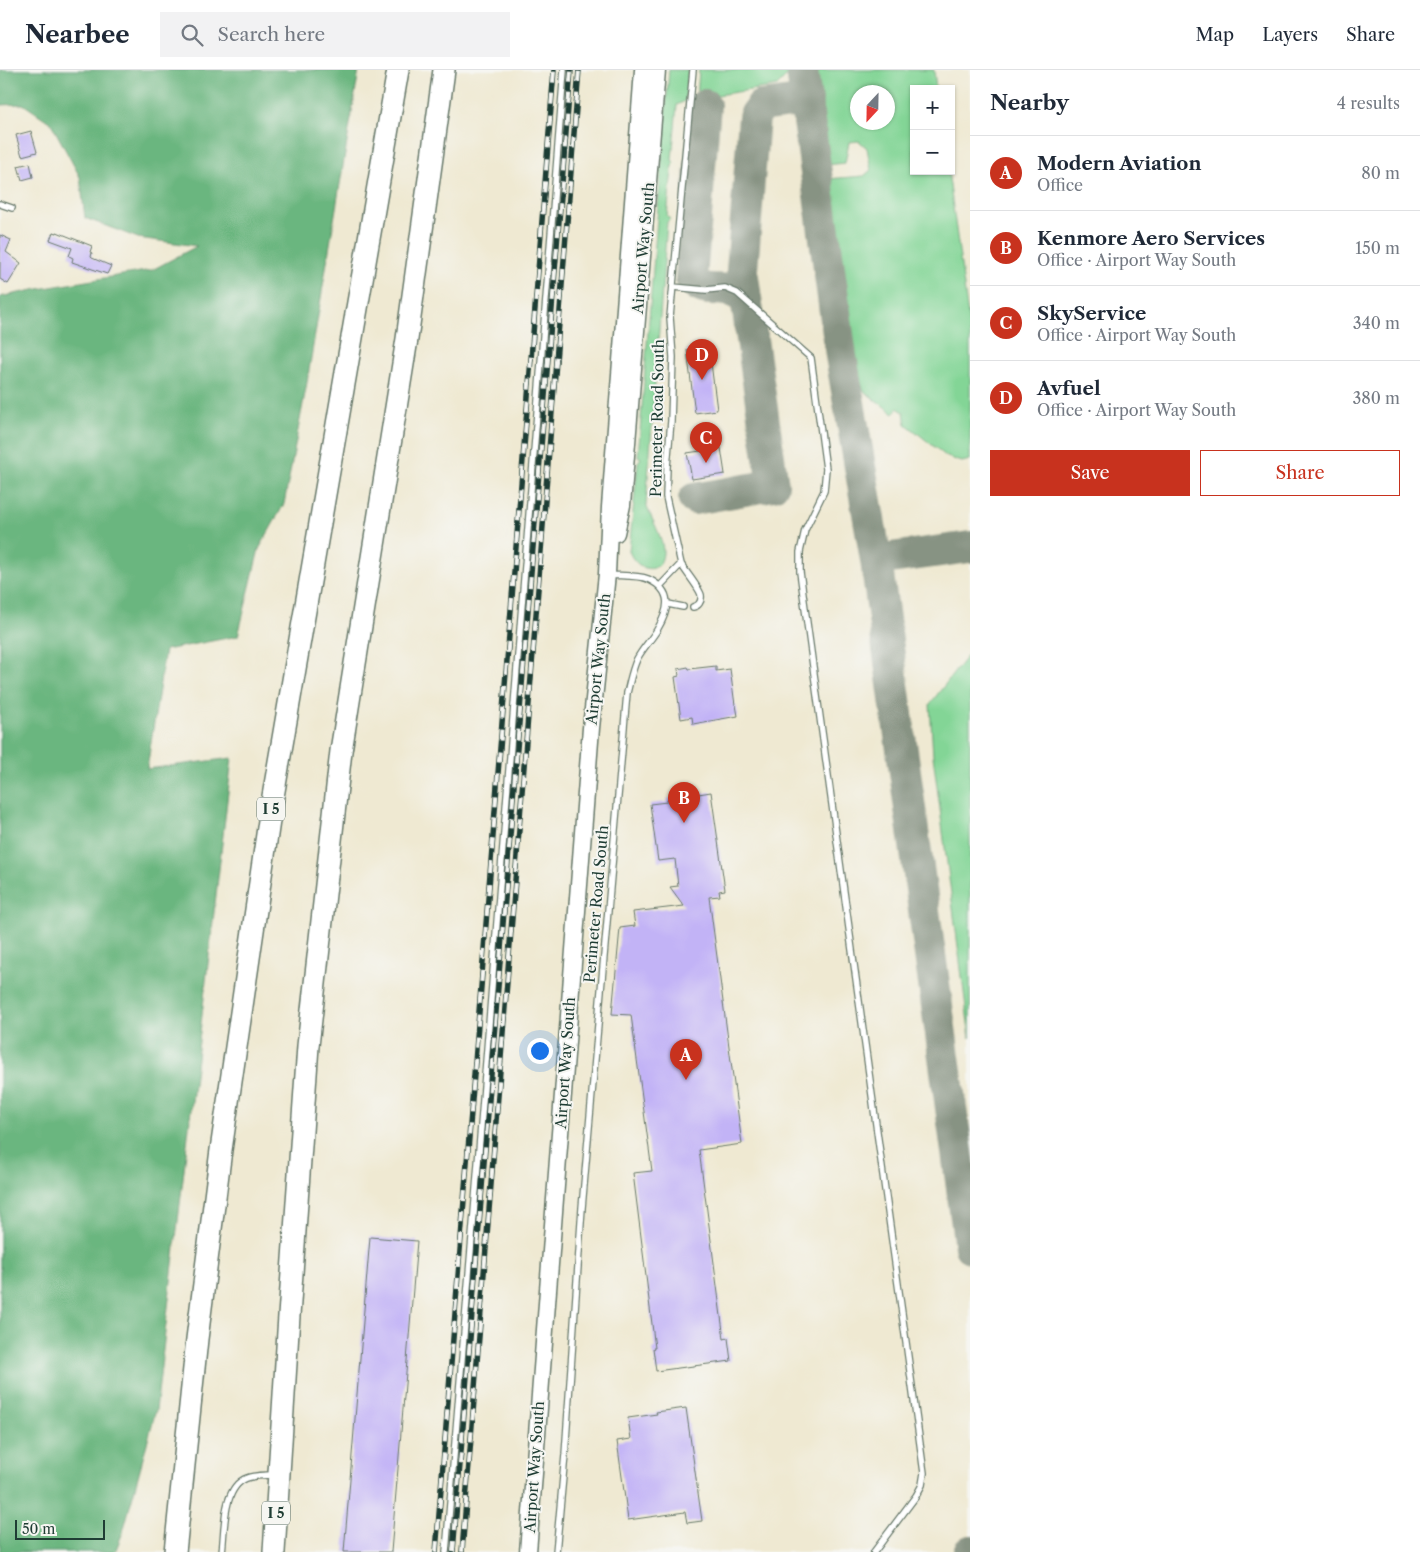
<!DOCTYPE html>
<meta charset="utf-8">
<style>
body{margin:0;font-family:"Libre Caslon Text",serif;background:#f2f2f3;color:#1f2937}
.controls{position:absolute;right:15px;top:15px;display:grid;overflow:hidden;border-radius:0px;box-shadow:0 1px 4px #0004}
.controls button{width:45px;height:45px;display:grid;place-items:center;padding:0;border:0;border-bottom:1px solid #e0e1e3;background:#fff;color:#1f2937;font:25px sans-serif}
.compass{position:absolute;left:850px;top:15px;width:45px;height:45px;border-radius:50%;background:#fff;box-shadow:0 1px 4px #0004;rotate:202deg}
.scale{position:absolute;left:15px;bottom:12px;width:90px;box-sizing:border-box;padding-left:5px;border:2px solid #1f3d34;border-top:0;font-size:14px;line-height:18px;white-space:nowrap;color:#1f3d34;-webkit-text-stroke:4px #f6f6f2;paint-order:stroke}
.you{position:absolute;left:539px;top:980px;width:18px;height:18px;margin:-12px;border:4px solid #fff;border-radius:50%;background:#1a73e8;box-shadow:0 0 0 8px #1a73e833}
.badge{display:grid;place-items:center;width:32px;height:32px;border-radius:50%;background:#c8321e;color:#fff;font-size:16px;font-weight:700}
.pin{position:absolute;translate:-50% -41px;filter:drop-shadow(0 1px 2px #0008)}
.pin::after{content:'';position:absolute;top:26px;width:18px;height:15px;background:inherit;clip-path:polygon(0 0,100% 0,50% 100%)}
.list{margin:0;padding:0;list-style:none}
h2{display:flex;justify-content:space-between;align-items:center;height:65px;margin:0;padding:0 20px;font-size:21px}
h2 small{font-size:16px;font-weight:400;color:#747a83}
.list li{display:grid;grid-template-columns:32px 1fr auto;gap:15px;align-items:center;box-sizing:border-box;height:75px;padding:0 20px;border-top:1px solid #e0e1e3}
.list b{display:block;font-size:19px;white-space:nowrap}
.list p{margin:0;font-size:16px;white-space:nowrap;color:#747a83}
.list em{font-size:16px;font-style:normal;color:#747a83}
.actions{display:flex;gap:10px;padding:15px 20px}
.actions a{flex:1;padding:11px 0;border:1px solid #c8321e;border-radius:0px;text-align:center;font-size:18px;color:#c8321e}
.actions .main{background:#c8321e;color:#fff}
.icon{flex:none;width:28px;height:28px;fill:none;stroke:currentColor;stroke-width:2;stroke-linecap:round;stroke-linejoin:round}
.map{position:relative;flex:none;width:970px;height:1482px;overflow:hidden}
header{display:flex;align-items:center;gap:30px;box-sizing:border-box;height:70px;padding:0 25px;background:#fff;border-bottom:1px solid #e0e1e3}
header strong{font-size:24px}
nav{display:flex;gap:28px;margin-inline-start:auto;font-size:18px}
.search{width:350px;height:45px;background:#f2f2f3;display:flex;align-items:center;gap:12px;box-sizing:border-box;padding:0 18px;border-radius:0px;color:#747a83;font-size:19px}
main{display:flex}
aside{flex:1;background:#fff}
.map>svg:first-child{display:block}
.green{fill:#83d596;stroke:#518965;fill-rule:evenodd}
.forest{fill:#6ab67f;stroke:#447a5a}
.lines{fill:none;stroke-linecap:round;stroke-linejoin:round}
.taxiway{stroke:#879383;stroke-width:32}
.building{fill:#c2b3f6}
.lane-casing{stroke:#68796b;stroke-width:8}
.secondary-casing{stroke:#68796b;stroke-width:19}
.highway-casing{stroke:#68796b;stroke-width:24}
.lane{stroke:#fff;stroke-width:5.5}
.secondary{stroke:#fff;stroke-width:16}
.highway{stroke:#fff;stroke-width:21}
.rail-casing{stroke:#1f3d34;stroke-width:5.5}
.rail{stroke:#f6f6f2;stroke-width:4;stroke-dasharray:11;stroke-linecap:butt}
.labels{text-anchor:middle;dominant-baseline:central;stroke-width:4;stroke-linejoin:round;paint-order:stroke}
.shield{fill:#f6f6f2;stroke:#60746d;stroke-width:1}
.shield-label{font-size:14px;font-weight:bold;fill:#1f3d34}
.street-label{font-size:15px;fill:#1f3d34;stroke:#f6f6f2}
</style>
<header>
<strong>Nearbee</strong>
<div class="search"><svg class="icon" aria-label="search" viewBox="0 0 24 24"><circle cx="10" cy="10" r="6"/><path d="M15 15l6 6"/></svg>Search here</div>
<nav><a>Map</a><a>Layers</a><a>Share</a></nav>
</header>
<main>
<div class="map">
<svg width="970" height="1482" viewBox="0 0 970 1482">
<rect width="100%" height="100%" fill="#f6f6f2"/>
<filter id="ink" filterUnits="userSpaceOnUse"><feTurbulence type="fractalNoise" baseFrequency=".02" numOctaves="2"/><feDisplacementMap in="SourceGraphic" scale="10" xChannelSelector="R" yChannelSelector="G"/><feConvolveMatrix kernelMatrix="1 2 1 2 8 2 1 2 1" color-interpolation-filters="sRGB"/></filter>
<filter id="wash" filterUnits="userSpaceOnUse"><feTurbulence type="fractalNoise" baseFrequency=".0096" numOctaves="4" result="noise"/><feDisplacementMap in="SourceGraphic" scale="20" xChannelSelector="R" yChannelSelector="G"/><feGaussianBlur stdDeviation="1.12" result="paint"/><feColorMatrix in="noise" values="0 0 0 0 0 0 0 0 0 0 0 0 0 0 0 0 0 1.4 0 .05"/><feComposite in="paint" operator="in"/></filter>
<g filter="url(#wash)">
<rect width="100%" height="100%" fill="#efe9d2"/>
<path class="green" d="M669 0H688L685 31 677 35 672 90 674 92 672 99 667 146 670 149 667 152 646 435C651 448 664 469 663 483 661 507 636 501 629 481L638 392 641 388 638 386Z
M699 0H789L785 8 777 16 697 28Z
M813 0H934L936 19H914V101H948L970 260V390L962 392 947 387 906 354 904 342 897 338 894 344 865 322 854 300 827 109 864 106 871 100 867 78 859 71 849 72 845 93 826 95ZM888 22V52H858V22Z
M970 582V968L933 686 930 634Z"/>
<path class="forest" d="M0 0H359L306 318 284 434 259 479 238 566 165 580 147 699 232 688 156 1340 123 1462 115 1482H0V227L33 220 152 200 197 176 138 168 85 148 80 107 51 53 23 34 0 35Z"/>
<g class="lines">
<path class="taxiway" d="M802 0 841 286 876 490 970 1177
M705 35 691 208C704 228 722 212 739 225
M694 429 773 415 742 200 754 47 761 36 807 30
M876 490 970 477
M969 1482 970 1481"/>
</g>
<g id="blocks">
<path class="building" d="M31 61 37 82 22 86 16 65Z
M30 93 33 107 22 110 18 96Z
M53 162 57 163V162L92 176 90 182 92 183 91 187 92 188 111 196 107 204 72 192 73 188 69 186 72 178 50 170Z
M0 165 11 170 6 182 21 193 8 214 0 209Z
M709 277 717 340 695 343 687 280Z
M721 378 725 404 692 409 687 383Z
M716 596V601L730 599 735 635H736L738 646 693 654 692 647 681 649 675 607 679 606 678 599 688 597 689 599Z
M711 722 725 820 719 821 720 826 709 827 742 1074 699 1080 724 1269 728 1268 731 1291 656 1301 653 1278H655L633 1103 652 1101 631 945 612 944 620 858 635 856 633 842 684 836 670 817 678 816 675 789 658 791 650 734 667 732V729Z
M370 1167 417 1171 391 1482H344Z
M686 1338 702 1451 687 1453 685 1442 628 1450 617 1371 631 1369 628 1348 657 1344 656 1342Z"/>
</g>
</g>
<g filter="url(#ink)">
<use href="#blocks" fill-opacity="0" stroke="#68796b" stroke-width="1"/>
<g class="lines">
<g class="lane-casing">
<path id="lane" d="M0 134 12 138
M673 217 706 220 725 218 737 223 811 288 826 399 824 421 805 460 800 482V502L924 1403 922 1415 916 1426 874 1482
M681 494C685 501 700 519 701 525 702 532 698 536 693 537
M660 516 681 494 666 427 667 397 671 351 673 287 670 247 693 0
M668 534 683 537
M222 1482C225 1460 222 1417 247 1408 255 1405 266 1405 275 1405
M446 1482 476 1119 564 0
M556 1482 565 1385 582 1138 627 623C630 611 632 600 637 589 642 579 651 570 657 560 669 540 674 521 648 509 638 505 620 506 609 505"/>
</g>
<g class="secondary-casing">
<path id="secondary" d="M616 463 622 435 657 0
M528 1482 591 658 607 504 610 437 643 0"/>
</g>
<g class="highway-casing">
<path id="highway" d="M175 1482 197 1269 221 1080 270 744 398 0
M274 1482 289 1246 308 976 341 681 407 269 444 0"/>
</g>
<use href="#lane" class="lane"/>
<use href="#secondary" class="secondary"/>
<use href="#highway" class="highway"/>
<g class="rail-casing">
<path id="rail" d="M436 1482 554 0
M453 1482 571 0
M462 1482 579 0"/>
</g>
<use href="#rail" class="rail"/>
</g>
</g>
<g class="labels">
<g class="shield">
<rect x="257" y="727.5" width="28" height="23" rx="4"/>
<rect x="262" y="1431.5" width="28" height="23" rx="4"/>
</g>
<g class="shield-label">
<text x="271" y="739">I 5</text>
<text x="276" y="1443">I 5</text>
</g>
<g class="street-label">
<text transform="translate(643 178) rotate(-85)">Airport Way South</text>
<text transform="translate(657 348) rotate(-89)">Perimeter Road South</text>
<text transform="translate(598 589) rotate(-84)">Airport Way South</text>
<text transform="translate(596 834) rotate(-85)">Perimeter Road South</text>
<text transform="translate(565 993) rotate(-86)">Airport Way South</text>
<text transform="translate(534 1397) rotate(-86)">Airport Way South</text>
</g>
</g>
</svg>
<div class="controls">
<button>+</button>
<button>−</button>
</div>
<svg class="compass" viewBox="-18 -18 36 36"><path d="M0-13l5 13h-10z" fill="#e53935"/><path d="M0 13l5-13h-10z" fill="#747a83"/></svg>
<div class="scale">50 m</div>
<div class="you"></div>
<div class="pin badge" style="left:686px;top:1010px">A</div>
<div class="pin badge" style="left:684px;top:753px">B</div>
<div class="pin badge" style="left:706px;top:393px">C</div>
<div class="pin badge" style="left:702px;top:310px">D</div>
</div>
<aside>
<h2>Nearby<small>4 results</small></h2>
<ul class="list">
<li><span class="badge">A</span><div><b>Modern Aviation</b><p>Office</p></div><em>80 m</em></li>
<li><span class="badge">B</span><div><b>Kenmore Aero Services</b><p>Office · Airport Way South</p></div><em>150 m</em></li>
<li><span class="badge">C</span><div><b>SkyService</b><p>Office · Airport Way South</p></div><em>340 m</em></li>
<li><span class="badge">D</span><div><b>Avfuel</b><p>Office · Airport Way South</p></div><em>380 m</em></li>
</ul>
<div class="actions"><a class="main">Save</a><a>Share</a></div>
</aside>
</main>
